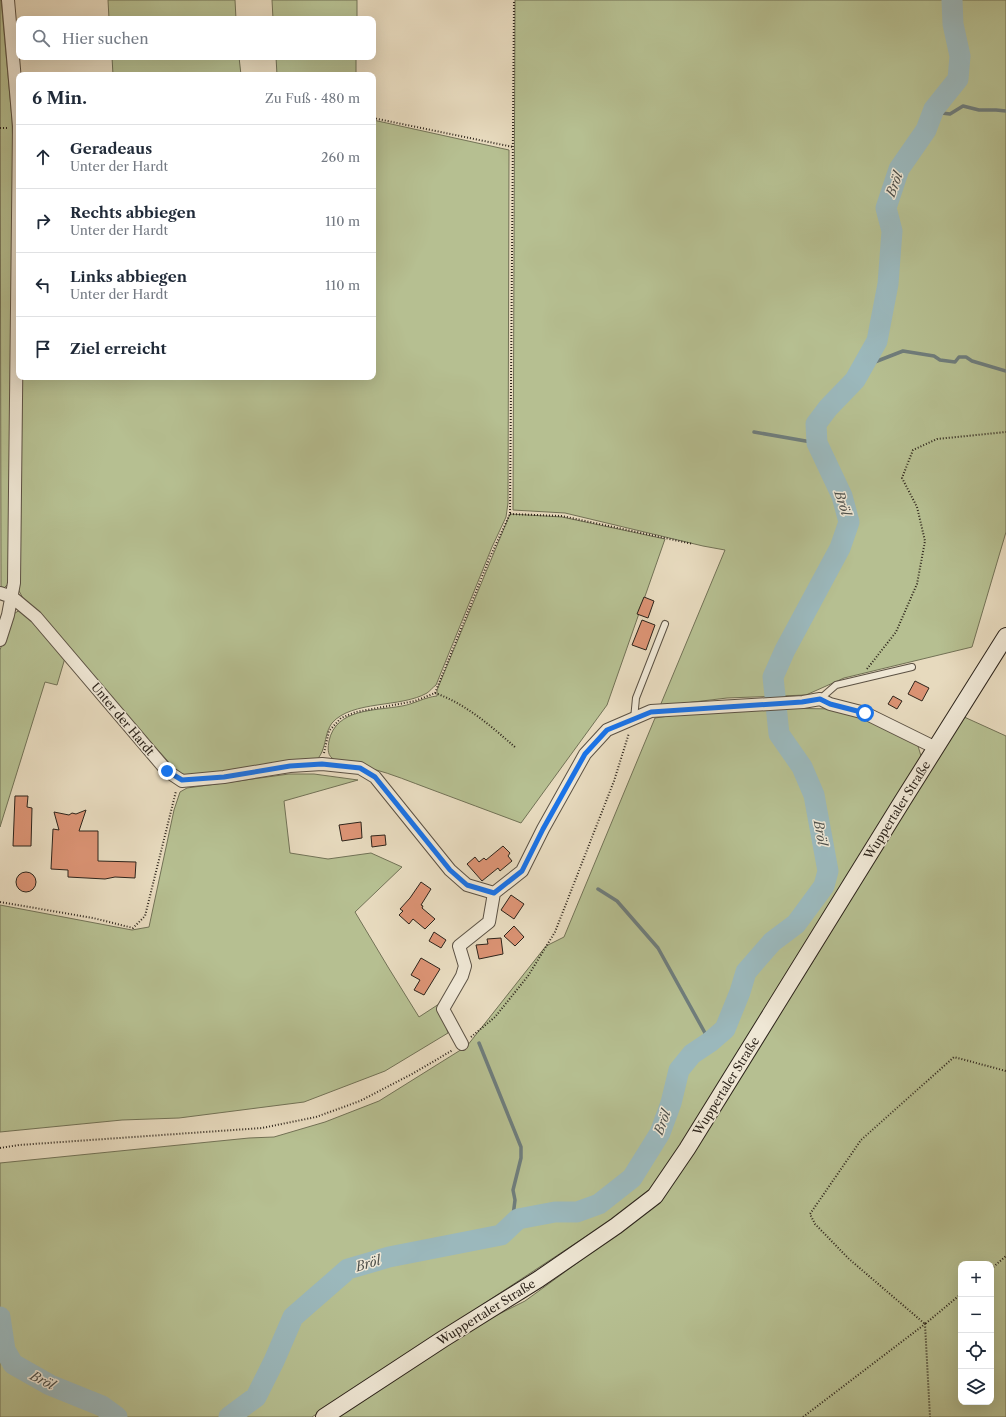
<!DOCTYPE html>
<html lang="de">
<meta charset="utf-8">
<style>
body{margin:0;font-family:"Libre Caslon Text",serif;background:#f6f6f7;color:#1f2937}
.controls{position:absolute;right:12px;bottom:12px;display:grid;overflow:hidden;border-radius:8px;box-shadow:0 4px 16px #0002}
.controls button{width:36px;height:36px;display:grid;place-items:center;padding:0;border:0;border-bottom:1px solid #e0e1e3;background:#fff;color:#1f2937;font:20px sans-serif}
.stop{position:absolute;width:12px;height:12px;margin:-9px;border:3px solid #1a73e8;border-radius:50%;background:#fff}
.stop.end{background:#1a73e8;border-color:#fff;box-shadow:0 1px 4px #0008}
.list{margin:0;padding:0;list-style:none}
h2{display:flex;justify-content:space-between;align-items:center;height:52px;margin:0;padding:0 16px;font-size:17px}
h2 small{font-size:13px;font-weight:400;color:#747a83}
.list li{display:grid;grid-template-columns:26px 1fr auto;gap:12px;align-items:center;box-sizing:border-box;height:64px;padding:0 16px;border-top:1px solid #e0e1e3}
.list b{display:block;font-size:15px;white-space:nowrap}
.list p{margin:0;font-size:13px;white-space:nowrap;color:#747a83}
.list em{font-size:13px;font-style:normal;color:#747a83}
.icon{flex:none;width:22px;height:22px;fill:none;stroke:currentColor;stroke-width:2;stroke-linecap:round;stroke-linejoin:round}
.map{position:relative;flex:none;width:1006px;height:1417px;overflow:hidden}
.search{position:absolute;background:#fff;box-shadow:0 4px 16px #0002;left:16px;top:16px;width:360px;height:44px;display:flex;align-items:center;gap:10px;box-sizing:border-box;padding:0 14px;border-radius:8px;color:#747a83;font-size:15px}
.panel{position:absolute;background:#fff;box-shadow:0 4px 16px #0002;left:16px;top:72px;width:360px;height:308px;border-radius:8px}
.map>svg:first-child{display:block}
.green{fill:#b6bf91;stroke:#727256;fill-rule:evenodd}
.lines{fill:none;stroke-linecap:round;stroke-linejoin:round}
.stream{stroke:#6f7d7c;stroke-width:3.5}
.river{stroke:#9bb8bc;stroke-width:21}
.building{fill:#db9374;stroke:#2d241b}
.service-casing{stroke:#5c5244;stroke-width:8}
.minor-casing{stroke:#5c5244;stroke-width:14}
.secondary-casing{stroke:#2d241b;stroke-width:18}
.path{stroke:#2d241b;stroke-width:2;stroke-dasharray:1 2;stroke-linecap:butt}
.service{stroke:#efe7d5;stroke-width:6}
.minor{stroke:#efe7d5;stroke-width:12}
.secondary{stroke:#efe7d5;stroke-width:16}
.route{stroke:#1a73e8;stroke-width:5}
.labels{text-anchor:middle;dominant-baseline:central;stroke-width:3;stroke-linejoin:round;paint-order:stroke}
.street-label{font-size:12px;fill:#2d241b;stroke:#efe7d5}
.water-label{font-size:13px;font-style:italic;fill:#4e504b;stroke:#efe7d5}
</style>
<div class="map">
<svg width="1006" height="1417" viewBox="0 0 1006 1417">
<rect width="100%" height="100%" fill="#e7dabe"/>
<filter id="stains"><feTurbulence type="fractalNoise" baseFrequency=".005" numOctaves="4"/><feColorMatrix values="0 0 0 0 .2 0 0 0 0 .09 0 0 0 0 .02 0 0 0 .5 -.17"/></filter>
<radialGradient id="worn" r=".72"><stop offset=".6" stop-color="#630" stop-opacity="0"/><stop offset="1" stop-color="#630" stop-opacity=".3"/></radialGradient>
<path class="green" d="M0 0H1L12 119 15 215 10 582 4 588 1 589Z
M108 0H235L236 19H109Z
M272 0H357V19H273Z
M515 0H1006V532L972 647 844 678 806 695 727 698 660 706 725 550 703 546 565 513 513 510Z
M112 57H239L241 75H113Z
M276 57H356V75H277Z
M373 120 509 150 508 503 506 517 492 547 436 685C433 687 430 691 427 693 401 708 352 700 332 723 326 731 326 741 323 749 322 753 319 757 317 760L185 776 175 769 25 602 18 589 19 377H373Z
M510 514 562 517 665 539 607 705 521 823C491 812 460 800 430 789 411 782 392 774 373 769 363 767 339 765 332 758 327 754 328 747 329 741 336 708 375 711 402 706 414 704 425 697 437 696V690Z
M20 610 26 614 65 658 57 685 45 682 0 827V650L11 618 15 613Z
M773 708 835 709 864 718 897 734 918 746 921 756 917 768 687 1141 651 1189 626 1210 312 1417H0V1163L249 1138 274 1137 325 1122 379 1101 467 1046 546 946 564 937 655 718 696 712Z
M962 716 1006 736V1417H334L457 1335 525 1301 661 1202 723 1101 812 963ZM961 1264H991V1402H961Z
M289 774H314L358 780 284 801 290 853 328 859 371 853 402 867 355 912 388 967 419 1017 439 1004 448 1033 385 1071 304 1102 179 1118 122 1120 0 1132V905L132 930 149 927 174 810 180 792 187 788Z"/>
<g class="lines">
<path class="stream" d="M933 112 950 114 963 106 979 110H996L1006 111
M862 367 903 351 934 356 940 360 955 362 959 357H966L972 361 1006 371
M754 432 817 443
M598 889 617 901 658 948 710 1042
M479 1043 521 1147V1158L513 1190 515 1200 512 1224"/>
<path class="river" d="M0 1317 5 1350 13 1364 50 1385 102 1406 117 1417
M229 1417 256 1397 274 1361 293 1317 348 1269 389 1257 501 1235 518 1219 555 1212H577L599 1204 632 1178 660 1133 671 1103 679 1070 692 1054 710 1042 725 1029 740 992 746 972 772 942 796 924 824 886 828 871 814 795 802 767 779 734 773 677 785 650 840 548 849 522 842 496 817 443 816 424 828 408 855 380 877 341 888 284 892 231 886 208 899 169 926 130 934 109 958 79 960 56 953 24 952 0"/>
</g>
<path class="building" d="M644 597 654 601 648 618 637 614Z
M642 620 655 625 646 650 632 645Z
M915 681 929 688 922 701 908 694Z
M893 696 902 701 897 709 888 704Z
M15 796H28L27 807 32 808 31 846H13Z
M86 810 79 831H98V861L136 862 135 878 115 877 105 879 68 877V870L51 869 53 829 59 830 54 812 69 815 72 813 76 814Z
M361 822 362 838 342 841 339 825Z
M385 835 386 845 372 847 371 836Z
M503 846 510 853 508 856 512 861 500 871 498 868 482 881 467 864 475 857 479 862 484 858 486 860Z
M16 882a10 10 0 1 1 20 0a10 10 0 1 1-20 0Z
M421 882 431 889 421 905 423 906 422 908 435 919 425 929 413 919 409 924 399 915 403 911 400 909 410 898Z
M511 895 524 904 514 919 501 910Z
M514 926 524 937 515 946 504 936Z
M434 932 446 940 441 948 429 941Z
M501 938 503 954 479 959 476 945 488 944 487 939Z
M421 958 440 969 424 995 414 990 420 980 411 975Z"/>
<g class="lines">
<g class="service-casing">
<path id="service" d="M820 699 836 685 912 667
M634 719 636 698 665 624"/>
</g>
<g class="minor-casing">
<path id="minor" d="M0 593 12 597 36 617 167 771 182 781 224 777 290 766 322 764 360 768 375 777 450 870 467 885 494 893 522 871 543 829 585 754 607 730 651 711 803 702 820 699 830 704 865 713 936 748
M0 640 8 615 14 583 19 126 8 0
M462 1044 443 1009 462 976 465 966 459 946 489 922 494 893"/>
</g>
<g class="secondary-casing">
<path id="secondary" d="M324 1417 443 1339 539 1279 616 1226 655 1196 687 1149 903 800 1006 636"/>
</g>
<path class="path" d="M373 118 513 147
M0 128H8
M510 514 562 516 693 544
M867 669 896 632 917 584 925 541 917 507 902 478 913 450 937 439 1006 432
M435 693C466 704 491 726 516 748
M324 753 329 731 341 718 356 712 415 701 435 693 490 557 510 514 514 0
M0 902 93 918 133 928 145 916 176 791
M471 1037 495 1017 528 976 555 932 614 781 629 733
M0 1148 19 1145 262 1128 316 1117 360 1101 412 1074 453 1050
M991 1269 1006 1256
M961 1294 925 1324 849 1259 815 1224 810 1214 861 1140 954 1057 1006 1071
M803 1417 925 1324 930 1417"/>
<use href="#service" class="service"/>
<use href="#minor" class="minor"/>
<use href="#secondary" class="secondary"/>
</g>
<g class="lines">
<path class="route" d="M167 771 182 780 224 777 290 766 322 764 360 768 375 777 450 870 467 885 494 893 522 871 543 829 585 754 607 730 651 712 802 702 820 699 830 704 865 713"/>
</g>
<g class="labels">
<g class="street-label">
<text transform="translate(123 719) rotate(50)">Unter der Hardt</text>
<text transform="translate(897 810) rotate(-58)">Wuppertaler Straße</text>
<text transform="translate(726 1086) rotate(-58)">Wuppertaler Straße</text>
<text transform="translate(486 1312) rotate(-32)">Wuppertaler Straße</text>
</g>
<g class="water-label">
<text transform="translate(894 184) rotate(-70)">Bröl</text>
<text transform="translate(843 503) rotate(72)">Bröl</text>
<text transform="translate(821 833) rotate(80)">Bröl</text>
<text transform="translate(662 1122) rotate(-70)">Bröl</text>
<text transform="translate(368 1263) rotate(-17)">Bröl</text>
<text transform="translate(43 1380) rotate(27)">Bröl</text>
</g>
</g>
<rect width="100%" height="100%" filter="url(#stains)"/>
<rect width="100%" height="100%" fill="url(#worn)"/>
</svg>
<div class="controls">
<button>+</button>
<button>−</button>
<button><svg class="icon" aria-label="locate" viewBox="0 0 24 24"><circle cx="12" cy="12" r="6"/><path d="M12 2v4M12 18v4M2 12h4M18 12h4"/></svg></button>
<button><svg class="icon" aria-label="layers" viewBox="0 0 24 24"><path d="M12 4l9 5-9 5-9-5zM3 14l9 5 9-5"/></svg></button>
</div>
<div class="stop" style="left:865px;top:713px"></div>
<div class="stop end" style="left:167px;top:771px"></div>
<div class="search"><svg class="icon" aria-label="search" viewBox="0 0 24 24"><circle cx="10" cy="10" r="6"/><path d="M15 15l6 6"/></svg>Hier suchen</div>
<section class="panel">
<h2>6 Min.<small>Zu Fuß · 480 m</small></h2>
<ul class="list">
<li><svg class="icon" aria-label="ahead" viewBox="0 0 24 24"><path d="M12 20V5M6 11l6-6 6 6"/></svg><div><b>Geradeaus</b><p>Unter der Hardt</p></div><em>260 m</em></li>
<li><svg class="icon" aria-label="right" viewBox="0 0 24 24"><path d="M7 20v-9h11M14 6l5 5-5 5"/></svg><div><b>Rechts abbiegen</b><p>Unter der Hardt</p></div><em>110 m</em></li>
<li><svg class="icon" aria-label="left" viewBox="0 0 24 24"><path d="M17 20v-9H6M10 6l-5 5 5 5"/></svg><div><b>Links abbiegen</b><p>Unter der Hardt</p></div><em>110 m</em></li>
<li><svg class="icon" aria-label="arrive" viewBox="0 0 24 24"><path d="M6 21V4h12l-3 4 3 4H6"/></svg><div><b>Ziel erreicht</b></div></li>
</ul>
</section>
</div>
